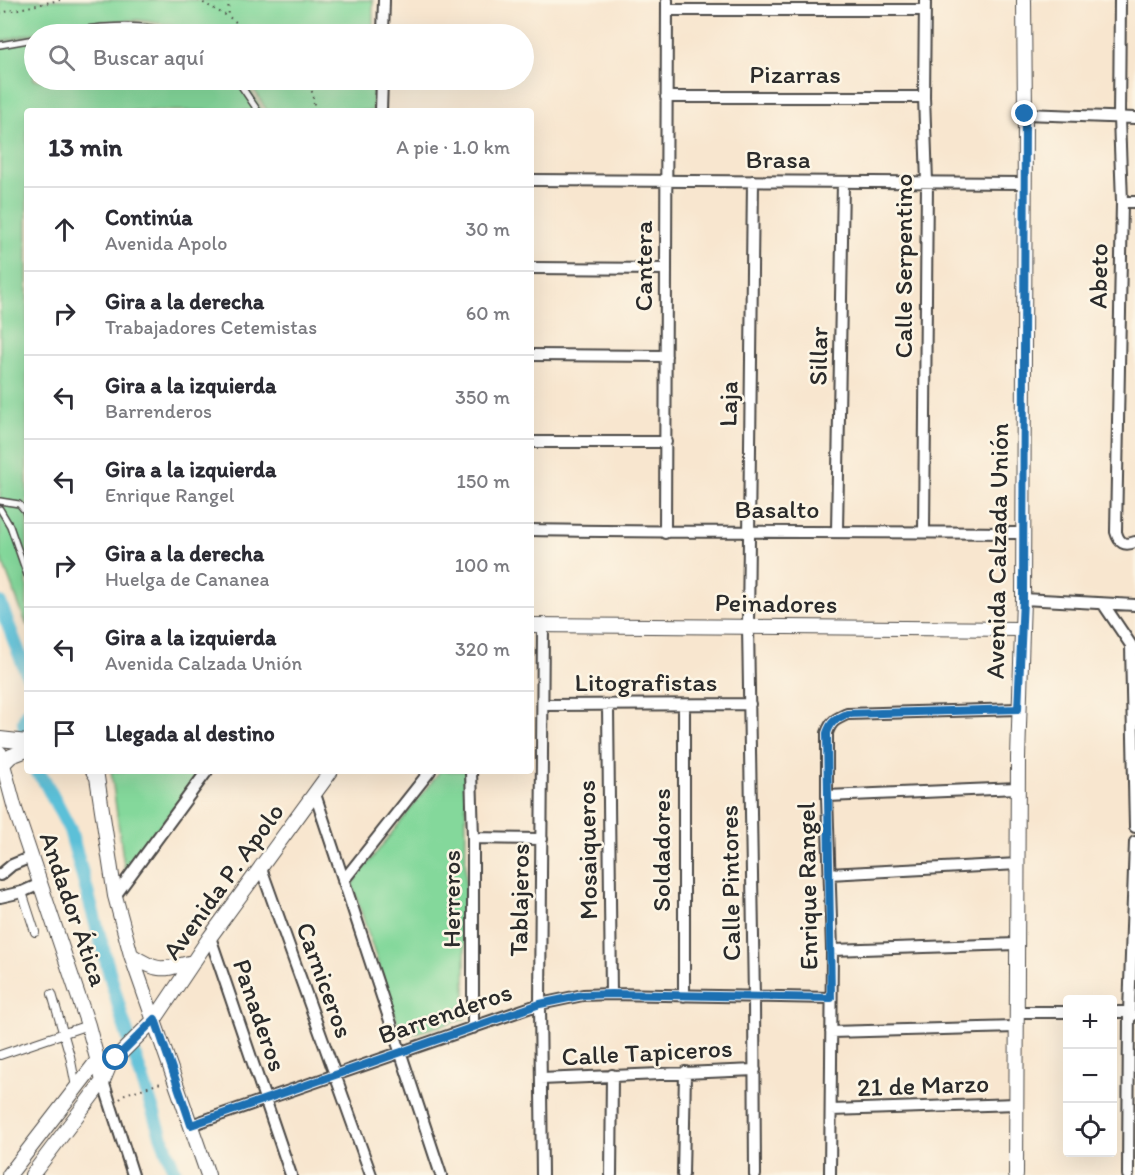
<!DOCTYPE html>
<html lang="es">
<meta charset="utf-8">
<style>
body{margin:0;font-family:Itim,sans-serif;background:#f2f2f3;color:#2b2b33}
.controls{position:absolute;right:18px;bottom:18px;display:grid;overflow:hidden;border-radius:6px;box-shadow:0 6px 24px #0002}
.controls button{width:54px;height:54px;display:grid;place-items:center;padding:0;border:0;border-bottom:2px solid #e1e1e2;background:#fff;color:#2b2b33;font:30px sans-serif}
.stop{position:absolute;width:18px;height:18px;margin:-14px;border:4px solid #1f6fb2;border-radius:50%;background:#fff}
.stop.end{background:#1f6fb2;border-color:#fff;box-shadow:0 2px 6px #0008}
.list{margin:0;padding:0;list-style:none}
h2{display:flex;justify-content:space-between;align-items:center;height:78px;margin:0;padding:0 24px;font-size:26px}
h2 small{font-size:20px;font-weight:400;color:#7c7c81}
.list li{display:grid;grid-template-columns:39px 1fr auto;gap:18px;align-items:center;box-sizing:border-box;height:84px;padding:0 24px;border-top:2px solid #e1e1e2}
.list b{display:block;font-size:22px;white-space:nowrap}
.list p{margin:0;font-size:20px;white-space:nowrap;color:#7c7c81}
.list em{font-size:20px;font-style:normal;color:#7c7c81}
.icon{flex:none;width:33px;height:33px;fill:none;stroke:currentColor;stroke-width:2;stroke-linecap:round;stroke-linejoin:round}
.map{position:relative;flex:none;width:1135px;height:1175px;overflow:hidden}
.search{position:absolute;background:#fff;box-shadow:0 6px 24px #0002;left:24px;top:24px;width:510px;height:66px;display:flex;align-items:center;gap:15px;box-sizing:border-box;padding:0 21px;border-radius:33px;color:#7c7c81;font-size:22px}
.panel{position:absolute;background:#fff;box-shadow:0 6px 24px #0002;left:24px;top:108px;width:510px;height:666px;border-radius:6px}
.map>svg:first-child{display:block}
.green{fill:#84d89b;stroke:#588263;stroke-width:1.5}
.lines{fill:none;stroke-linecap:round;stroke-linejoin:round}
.canal{stroke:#5bc0d8;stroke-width:14}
.service-casing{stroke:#4a4744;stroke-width:8}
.pedestrian-casing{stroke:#4a4744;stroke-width:10}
.minor-casing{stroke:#4a4744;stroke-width:14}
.tertiary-casing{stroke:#4a4744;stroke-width:16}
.path{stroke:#4a4744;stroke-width:2;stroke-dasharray:1.5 4.5;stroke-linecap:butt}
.service{stroke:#fff;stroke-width:5}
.pedestrian{stroke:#fff;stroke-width:8}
.minor{stroke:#fff;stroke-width:10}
.tertiary{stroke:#fff;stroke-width:14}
.route{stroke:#1f6fb2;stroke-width:8}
.labels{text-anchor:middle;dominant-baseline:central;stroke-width:5;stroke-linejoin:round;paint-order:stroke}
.street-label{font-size:26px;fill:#2b2b2b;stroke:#fcf5e5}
</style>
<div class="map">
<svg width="1135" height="1175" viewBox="0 0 1135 1175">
<rect width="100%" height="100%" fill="#fcf5e5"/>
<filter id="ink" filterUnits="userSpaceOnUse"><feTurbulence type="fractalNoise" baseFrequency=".0167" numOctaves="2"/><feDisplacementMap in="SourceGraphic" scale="12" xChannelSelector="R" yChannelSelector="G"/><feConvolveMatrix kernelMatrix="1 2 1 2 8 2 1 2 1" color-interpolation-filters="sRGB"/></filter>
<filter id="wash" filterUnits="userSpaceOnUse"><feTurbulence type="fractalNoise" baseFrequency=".008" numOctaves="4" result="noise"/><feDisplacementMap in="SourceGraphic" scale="24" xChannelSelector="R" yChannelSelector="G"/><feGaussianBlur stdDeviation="1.35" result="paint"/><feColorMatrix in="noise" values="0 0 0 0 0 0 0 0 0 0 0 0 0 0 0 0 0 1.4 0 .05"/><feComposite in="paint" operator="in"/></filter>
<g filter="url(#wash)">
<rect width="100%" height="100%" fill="#f8e6cf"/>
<path class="green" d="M0 0H373V34H191L170 25 138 20 80 22 0 41Z
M138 23 169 28 181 34H36L80 24Z
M34 35V80H244L263 111H27V626L0 555V43Z
M248 80H373V111H267Z
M111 771H202L125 873Z
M440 771H466L465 1019 402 1037 352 884Z"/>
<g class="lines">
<path class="canal" d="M0 603 27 674
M27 713 24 722 27 741
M36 771 44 780 70 830 122 1018 161 1135 176 1175"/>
</g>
</g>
<g filter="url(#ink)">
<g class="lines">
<g class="service-casing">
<path id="service" d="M59 34C89 27 142 21 171 34
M0 45 34 39
M237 80 258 111
M0 501 19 504 25 511 27 518
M0 509 10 526 27 575"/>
</g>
<g class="pedestrian-casing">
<path id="pedestrian" d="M22 892 35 932
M52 994 70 1056 76 1087
M0 1055 88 1025"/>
</g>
<g class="minor-casing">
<path id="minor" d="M1120 0 1119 118 1122 202 1116 532C1119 543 1124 546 1135 542
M667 10H925
M383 34 384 0
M666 97H924
M381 111 382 80
M1025 114 1135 118
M531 180 1024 183
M753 181 748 626 754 998 755 1175
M1122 202H1135
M531 268 666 269
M531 355 666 356
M531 442H666
M531 530C695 533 859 531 1022 533
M837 531 843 182
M924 532 927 182 924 97 925 0
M665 533 667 0
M1023 599 1135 605
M1104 605 1135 651
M1131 646 1135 827
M543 705 750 704
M608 706 611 994
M471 771 473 838V1028
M315 794 441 1175
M827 796 1018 788
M473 838 542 839
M261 868 371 1175
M829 874 1018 864
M0 875 12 865 31 857
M343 881 430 771
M115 896 207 771
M0 897 22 892 40 884
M210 937 291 1175
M832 950 1017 944
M684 996V705
M1017 1012H1068
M1112 1012H1129L1132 1016
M831 1032 1017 1027
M541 1079 755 1070
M103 1081 133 1175
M831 1110 1017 1104
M191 1125 540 1004 583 995 611 994 831 998
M542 1175 540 1004 543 625
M611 1175 612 1075
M683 1175 685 1072
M830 1175 832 950 827 796V733C831 721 836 719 847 714L1019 709
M1128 1175 1129 1012 1135 842"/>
</g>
<g class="tertiary-casing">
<path id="tertiary" d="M531 625 1021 629
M0 739 27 742
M0 753 15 809 88 1025 103 1081
M2 765 11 756 27 750
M93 771 97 777 115 896 131 955 208 1175
M131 955C159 973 162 970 193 962
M9 1175 97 1061 102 1062
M32 1175 103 1081 110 1064 155 1019 210 937 331 771
M1016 1175 1018 758 1023 599 1025 114 1024 0"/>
</g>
<path class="path" d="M198 0 229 17
M228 0 229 17 252 34
M0 13 60 0
M307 80 312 92 315 111
M120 1099 125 1094 161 1083"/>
<use href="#service" class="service"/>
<use href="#pedestrian" class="pedestrian"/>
<use href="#minor" class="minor"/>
<use href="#tertiary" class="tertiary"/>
</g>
</g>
<g class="lines" filter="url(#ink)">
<path class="route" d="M116 1058 155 1019 191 1125 540 1004 583 995 611 994 831 998 827 733C831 721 836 719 847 714L1018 709 1023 599 1025 114"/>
</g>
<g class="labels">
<g class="street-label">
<text x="795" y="74">Pizarras</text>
<text x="778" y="159">Brasa</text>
<text transform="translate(643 266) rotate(-90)">Cantera</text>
<text transform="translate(903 266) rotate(-90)">Calle Serpentino</text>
<text transform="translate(1098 276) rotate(-89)">Abeto</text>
<text transform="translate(818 356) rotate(-89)">Sillar</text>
<text transform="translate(728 404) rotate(-89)">Laja</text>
<text x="777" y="509">Basalto</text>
<text transform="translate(997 551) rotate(-89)">Avenida Calzada Unión</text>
<text transform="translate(776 603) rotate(1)">Peinadores</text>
<text x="646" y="682">Litografistas</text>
<text transform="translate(587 850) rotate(-91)">Mosaiqueros</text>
<text transform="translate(661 850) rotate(-90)">Soldadores</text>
<text transform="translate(223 881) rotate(-54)">Avenida P. Apolo</text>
<text transform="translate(730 883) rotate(-91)">Calle Pintores</text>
<text transform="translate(807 886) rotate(-91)">Enrique Rangel</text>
<text transform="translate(451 899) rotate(-90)">Herreros</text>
<text transform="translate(519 900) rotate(-89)">Tablajeros</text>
<text transform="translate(74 909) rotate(71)">Andador Ática</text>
<text transform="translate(325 980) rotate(70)">Carniceros</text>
<text transform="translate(445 1013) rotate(-19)">Barrenderos</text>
<text transform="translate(260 1015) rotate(71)">Panaderos</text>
<text transform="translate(647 1052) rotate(-3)">Calle Tapiceros</text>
<text transform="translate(923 1085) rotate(-2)">21 de Marzo</text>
</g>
</g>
</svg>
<div class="controls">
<button>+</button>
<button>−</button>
<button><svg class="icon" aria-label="locate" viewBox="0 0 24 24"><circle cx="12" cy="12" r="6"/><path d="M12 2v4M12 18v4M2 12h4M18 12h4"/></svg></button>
</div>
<div class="stop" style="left:116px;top:1058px"></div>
<div class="stop end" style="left:1025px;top:114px"></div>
<div class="search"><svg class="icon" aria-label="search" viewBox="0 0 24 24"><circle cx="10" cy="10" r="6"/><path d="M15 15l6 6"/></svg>Buscar aquí</div>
<section class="panel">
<h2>13 min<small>A pie · 1.0 km</small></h2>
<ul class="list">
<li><svg class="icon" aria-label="ahead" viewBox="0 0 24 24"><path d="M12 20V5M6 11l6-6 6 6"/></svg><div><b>Continúa</b><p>Avenida Apolo</p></div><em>30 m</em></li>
<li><svg class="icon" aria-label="right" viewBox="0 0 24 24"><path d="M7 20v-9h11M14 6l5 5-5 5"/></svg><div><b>Gira a la derecha</b><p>Trabajadores Cetemistas</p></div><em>60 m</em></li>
<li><svg class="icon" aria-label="left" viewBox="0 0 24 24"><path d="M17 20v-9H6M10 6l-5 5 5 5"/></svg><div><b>Gira a la izquierda</b><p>Barrenderos</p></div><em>350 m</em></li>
<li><svg class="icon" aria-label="left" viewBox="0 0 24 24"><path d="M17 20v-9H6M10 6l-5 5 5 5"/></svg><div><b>Gira a la izquierda</b><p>Enrique Rangel</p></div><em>150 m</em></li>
<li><svg class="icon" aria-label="right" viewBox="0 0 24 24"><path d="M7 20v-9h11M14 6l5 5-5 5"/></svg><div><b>Gira a la derecha</b><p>Huelga de Cananea</p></div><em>100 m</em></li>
<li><svg class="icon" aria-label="left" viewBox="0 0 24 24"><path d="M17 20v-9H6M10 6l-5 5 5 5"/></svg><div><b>Gira a la izquierda</b><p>Avenida Calzada Unión</p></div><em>320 m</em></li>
<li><svg class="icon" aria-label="arrive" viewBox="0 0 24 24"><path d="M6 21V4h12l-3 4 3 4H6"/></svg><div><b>Llegada al destino</b></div></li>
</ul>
</section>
</div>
